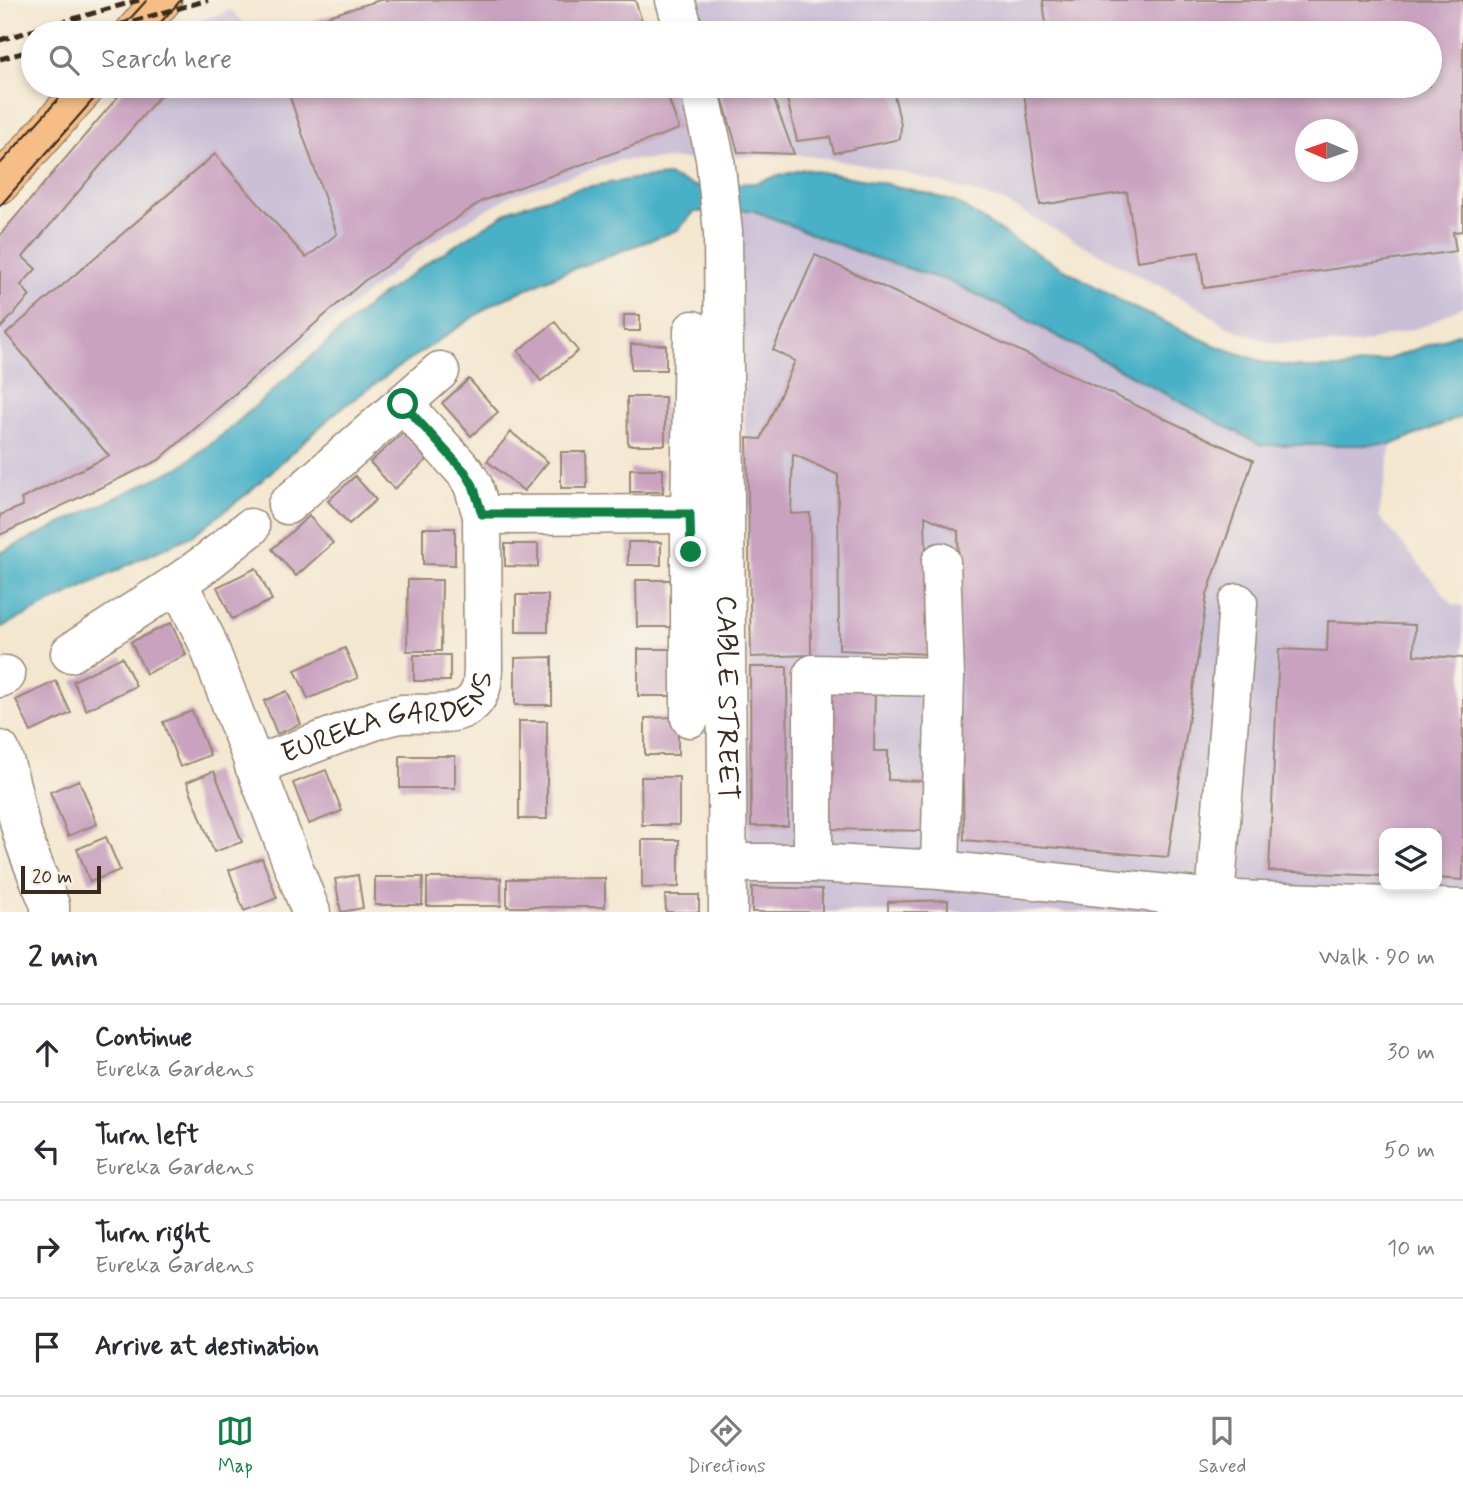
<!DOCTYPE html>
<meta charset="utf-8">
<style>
body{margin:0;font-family:Mynerve,sans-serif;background:#f2f2f3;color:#2b2b33}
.controls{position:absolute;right:21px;bottom:21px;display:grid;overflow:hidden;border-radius:14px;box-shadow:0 4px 10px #0003}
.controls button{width:63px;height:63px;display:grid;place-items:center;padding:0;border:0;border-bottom:2px solid #e1e1e2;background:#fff;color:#2b2b33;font:35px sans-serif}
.compass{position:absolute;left:1295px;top:119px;width:63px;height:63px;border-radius:50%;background:#fff;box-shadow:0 4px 10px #0003;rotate:272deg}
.scale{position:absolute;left:21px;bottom:18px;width:80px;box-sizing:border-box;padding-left:7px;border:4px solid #3b2a1e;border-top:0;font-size:19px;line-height:24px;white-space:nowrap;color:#3b2a1e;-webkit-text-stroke:5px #f7f3e8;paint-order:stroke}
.stop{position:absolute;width:21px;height:21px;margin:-16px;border:5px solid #0b8043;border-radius:50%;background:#fff}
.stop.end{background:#0b8043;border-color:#fff;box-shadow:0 2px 7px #0008}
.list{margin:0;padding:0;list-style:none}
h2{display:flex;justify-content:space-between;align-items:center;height:91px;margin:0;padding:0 28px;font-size:30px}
h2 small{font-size:23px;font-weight:400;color:#7c7c81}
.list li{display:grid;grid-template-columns:46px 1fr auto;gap:21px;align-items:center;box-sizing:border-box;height:98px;padding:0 28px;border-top:2px solid #e1e1e2}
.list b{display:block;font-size:26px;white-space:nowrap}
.list p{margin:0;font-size:23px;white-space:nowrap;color:#7c7c81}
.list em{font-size:23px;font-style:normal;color:#7c7c81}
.icon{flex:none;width:38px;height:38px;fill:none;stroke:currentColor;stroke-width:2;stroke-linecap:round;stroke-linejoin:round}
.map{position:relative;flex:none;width:1463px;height:912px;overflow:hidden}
.search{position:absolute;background:#fff;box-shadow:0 4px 10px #0003;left:21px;right:21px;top:21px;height:77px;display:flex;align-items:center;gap:18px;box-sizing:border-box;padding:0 24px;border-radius:38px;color:#7c7c81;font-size:26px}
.sheet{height:483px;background:#fff}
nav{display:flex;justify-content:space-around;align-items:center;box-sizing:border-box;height:98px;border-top:2px solid #e1e1e2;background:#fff;font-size:19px;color:#7c7c81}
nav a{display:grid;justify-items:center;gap:4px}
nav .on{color:#0b8043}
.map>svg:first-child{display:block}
.industrial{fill:#cabfd6;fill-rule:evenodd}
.water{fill:#48b1c7;stroke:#426e72;stroke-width:2}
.building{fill:#c9a2c0;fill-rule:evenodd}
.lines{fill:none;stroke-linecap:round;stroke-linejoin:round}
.minor-casing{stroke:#988877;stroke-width:41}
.highway-casing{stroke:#988877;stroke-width:41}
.minor{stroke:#fff;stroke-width:38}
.highway{stroke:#f6be86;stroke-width:38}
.tram{stroke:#3b2a1e;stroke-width:2}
.rail{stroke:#3b2a1e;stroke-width:5;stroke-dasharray:10 5;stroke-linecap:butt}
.route{stroke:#0b8043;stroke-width:9}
.labels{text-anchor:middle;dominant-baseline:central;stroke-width:5;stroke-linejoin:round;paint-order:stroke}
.street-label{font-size:28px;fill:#3b2a1e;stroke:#f7f3e8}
</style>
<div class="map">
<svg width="1463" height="912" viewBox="0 0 1463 912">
<rect width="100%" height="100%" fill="#f7f3e8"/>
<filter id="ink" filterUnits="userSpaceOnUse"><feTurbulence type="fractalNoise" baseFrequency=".0143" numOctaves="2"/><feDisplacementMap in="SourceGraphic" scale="14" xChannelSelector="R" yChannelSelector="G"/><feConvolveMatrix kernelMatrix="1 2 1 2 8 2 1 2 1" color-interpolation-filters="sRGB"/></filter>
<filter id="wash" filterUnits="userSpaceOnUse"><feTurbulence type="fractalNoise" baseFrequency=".00686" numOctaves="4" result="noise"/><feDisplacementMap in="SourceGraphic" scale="28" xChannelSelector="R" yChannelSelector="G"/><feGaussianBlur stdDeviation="1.57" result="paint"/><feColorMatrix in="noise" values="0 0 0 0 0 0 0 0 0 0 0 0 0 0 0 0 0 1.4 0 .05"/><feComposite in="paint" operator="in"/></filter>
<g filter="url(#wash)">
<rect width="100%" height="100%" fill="#f4e7d0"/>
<path class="industrial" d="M692 0H1463V306L1424 326 1358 344 1272 343 1228 327 1198 307 1000 200 902 172 835 160 794 154 735 157 728 138 718 86H1430V33H703ZM1306 130H1348V172H1306Z
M231 10 242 21 245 33H172L175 30Z
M127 86H671L695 159 618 160 511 195 428 244 159 460 0 539V235Z
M738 210H752L862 254 948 281 1003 307 1261 445H1391L1379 516 1453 605 1463 606V912H748L749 555ZM1384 833H1437V886H1384Z"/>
<path class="water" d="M803 169 873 181 926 193 955 202 1017 242 1130 306 1214 345 1266 363 1305 368H1344L1386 360 1463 332V416L1391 445H1261L1003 307 948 281 862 254 752 210 694 212 678 230 557 275 493 304 393 371 335 413 248 493 192 536 142 558 0 628V553L180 467 226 432 375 300 430 261 513 209 575 189 633 179 668 176 694 186 755 183Z"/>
<g id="blocks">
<path class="building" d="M380 0H635L646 33H273Z
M1043 0H1463V231L1453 232 1456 251 1204 288 1199 252 1137 261 1127 192 1040 205 1023 86H1430V33H1047ZM1306 130H1348V172H1306Z
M127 86H168L23 257 36 269 21 285 30 296 0 329V235Z
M286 86H664L679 129 482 201 364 281 159 460 0 535V515L23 506 21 499 109 456 6 334 215 154 306 258 337 234Z
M719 86H769L794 154 738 152Z
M784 86H892L901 125 900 139 834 153 830 137 797 141Z
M815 255 1253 460 1207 595 1168 857 964 840 958 531 925 516 929 654 839 650 838 475 793 454 791 514 810 513 811 655 751 657 747 438 761 439 795 361 773 350Z
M624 315H640V331H624Z
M555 322 578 351 541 381 518 351Z
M631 344 666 345V370H631Z
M469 379 498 412 471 436 442 403Z
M627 397H665V445H628Z
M511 432 548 462 524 491 487 461Z
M403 433 427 460 394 489 370 462Z
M561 452H586L587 488H561Z
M630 469H663V492H630Z
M355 476 376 500 349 524 328 501Z
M309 516 333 543 296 576 272 549Z
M423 528H455V565L423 564Z
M628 542H661V565H628Z
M505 544H538V567L505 566Z
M256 568 272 600 232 619 217 587Z
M408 580H442L441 651H407Z
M636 580H674V627H637Z
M516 595H548V632H516Z
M1328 621 1415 625 1414 655 1463 658V880L1437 878V833H1384V876L1269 871 1279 649 1327 651Z
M171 623 186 655 146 674 131 642Z
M345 648 358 678 308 699 295 670Z
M638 649H675V696H638Z
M414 655H450V681H414Z
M122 657 136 686 86 710 73 681Z
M552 657V705H515V658Z
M750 667H787L788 826H751Z
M56 681 71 713 31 732 16 700Z
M830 689 875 690 874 751H888V780L927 781 926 831 827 829Z
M287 691 301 724 277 734 264 701Z
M192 711 210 755 180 767 163 722Z
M678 717V755H645V718Z
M519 721H547V819H519Z
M400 756H455V788H400Z
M326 770 342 811 309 824 293 783Z
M214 771 242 842 214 852 187 782Z
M641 777H679V825H642Z
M79 780 97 824 68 836 50 792Z
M106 837 120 870 90 882 77 849Z
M642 840H679V887L642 888Z
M262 858 277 898 244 911 229 870Z
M358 875 363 908 341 912 335 879Z
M375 877H423L422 905H375Z
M427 878H501V906H427Z
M605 878V907H507V879Z
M752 887 822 889V912H752Z
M665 895H699V912H666Z
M948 900V912H888V902Z"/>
</g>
</g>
<g filter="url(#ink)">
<use href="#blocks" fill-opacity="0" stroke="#988877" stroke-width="2"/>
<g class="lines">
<g class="minor-casing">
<g id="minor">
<path d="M675 0 685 33"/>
<path id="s1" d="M699 86 715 158 723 232 728 912"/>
<path d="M403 404 465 472 473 485 482 515 690 514"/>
<path d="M287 505 440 371"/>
<path d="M178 583 206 639 311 912"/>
<path d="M70 653 178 583 206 563 250 528"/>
<path d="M0 678 6 675"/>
<path d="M690 718V514L693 330"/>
<path d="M0 750C11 776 14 802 21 829 27 853 40 881 50 905V912"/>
<path id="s2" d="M254 766 379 719C387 717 394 715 402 714 428 712 471 722 481 688 483 683 482 676 483 671L482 515"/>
<path d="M729 863H813L940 870 1214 899 1463 909"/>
<path d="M813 863V674L945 677"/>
<path d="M940 870 945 677 941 562"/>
<path d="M1214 912 1238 603"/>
</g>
</g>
<g class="highway-casing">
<path id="highway" d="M134 33 162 0
M0 184 87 86"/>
</g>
<use href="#minor" class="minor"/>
<use href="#highway" class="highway"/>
<path class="tram" d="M117 33 147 0
M151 33 181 0
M0 164 70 86
M0 206 105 86"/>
<path class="rail" d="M90 33 208 0
M0 40 139 0
M0 59 33 50"/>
</g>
</g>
<g class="lines" filter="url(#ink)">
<path class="route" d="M403 404 465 472 473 485 482 514H690L691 552"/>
</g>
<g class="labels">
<g class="street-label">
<text stroke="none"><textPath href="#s1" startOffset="614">CABLE STREET</textPath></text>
<text stroke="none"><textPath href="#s2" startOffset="147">EUREKA GARDENS</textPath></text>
</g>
</g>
</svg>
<div class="controls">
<button><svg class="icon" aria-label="layers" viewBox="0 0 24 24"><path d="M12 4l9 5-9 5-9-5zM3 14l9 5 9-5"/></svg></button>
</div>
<svg class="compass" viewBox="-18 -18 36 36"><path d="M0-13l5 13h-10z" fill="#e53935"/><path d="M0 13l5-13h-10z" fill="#7c7c81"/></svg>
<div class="scale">20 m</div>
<div class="stop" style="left:403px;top:404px"></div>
<div class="stop end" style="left:691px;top:552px"></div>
<div class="search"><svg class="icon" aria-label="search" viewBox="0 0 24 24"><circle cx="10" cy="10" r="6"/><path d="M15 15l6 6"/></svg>Search here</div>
</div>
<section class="sheet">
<h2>2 min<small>Walk · 90 m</small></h2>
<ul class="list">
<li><svg class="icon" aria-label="ahead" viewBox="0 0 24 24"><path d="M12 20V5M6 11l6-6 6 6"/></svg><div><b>Continue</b><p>Eureka Gardens</p></div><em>30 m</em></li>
<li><svg class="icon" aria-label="left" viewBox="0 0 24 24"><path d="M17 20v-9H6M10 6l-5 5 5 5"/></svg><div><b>Turn left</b><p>Eureka Gardens</p></div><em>50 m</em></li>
<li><svg class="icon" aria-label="right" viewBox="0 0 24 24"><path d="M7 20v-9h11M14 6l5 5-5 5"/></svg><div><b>Turn right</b><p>Eureka Gardens</p></div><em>10 m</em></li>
<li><svg class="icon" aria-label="arrive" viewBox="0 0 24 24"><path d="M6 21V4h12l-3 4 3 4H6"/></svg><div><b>Arrive at destination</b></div></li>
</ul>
</section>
<nav>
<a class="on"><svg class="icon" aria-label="map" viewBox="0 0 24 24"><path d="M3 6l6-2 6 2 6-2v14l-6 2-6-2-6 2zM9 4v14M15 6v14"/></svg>Map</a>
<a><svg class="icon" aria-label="directions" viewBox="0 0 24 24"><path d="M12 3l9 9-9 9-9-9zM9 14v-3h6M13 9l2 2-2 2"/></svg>Directions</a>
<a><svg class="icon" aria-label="saved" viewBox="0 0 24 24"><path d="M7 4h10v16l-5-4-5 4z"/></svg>Saved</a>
</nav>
